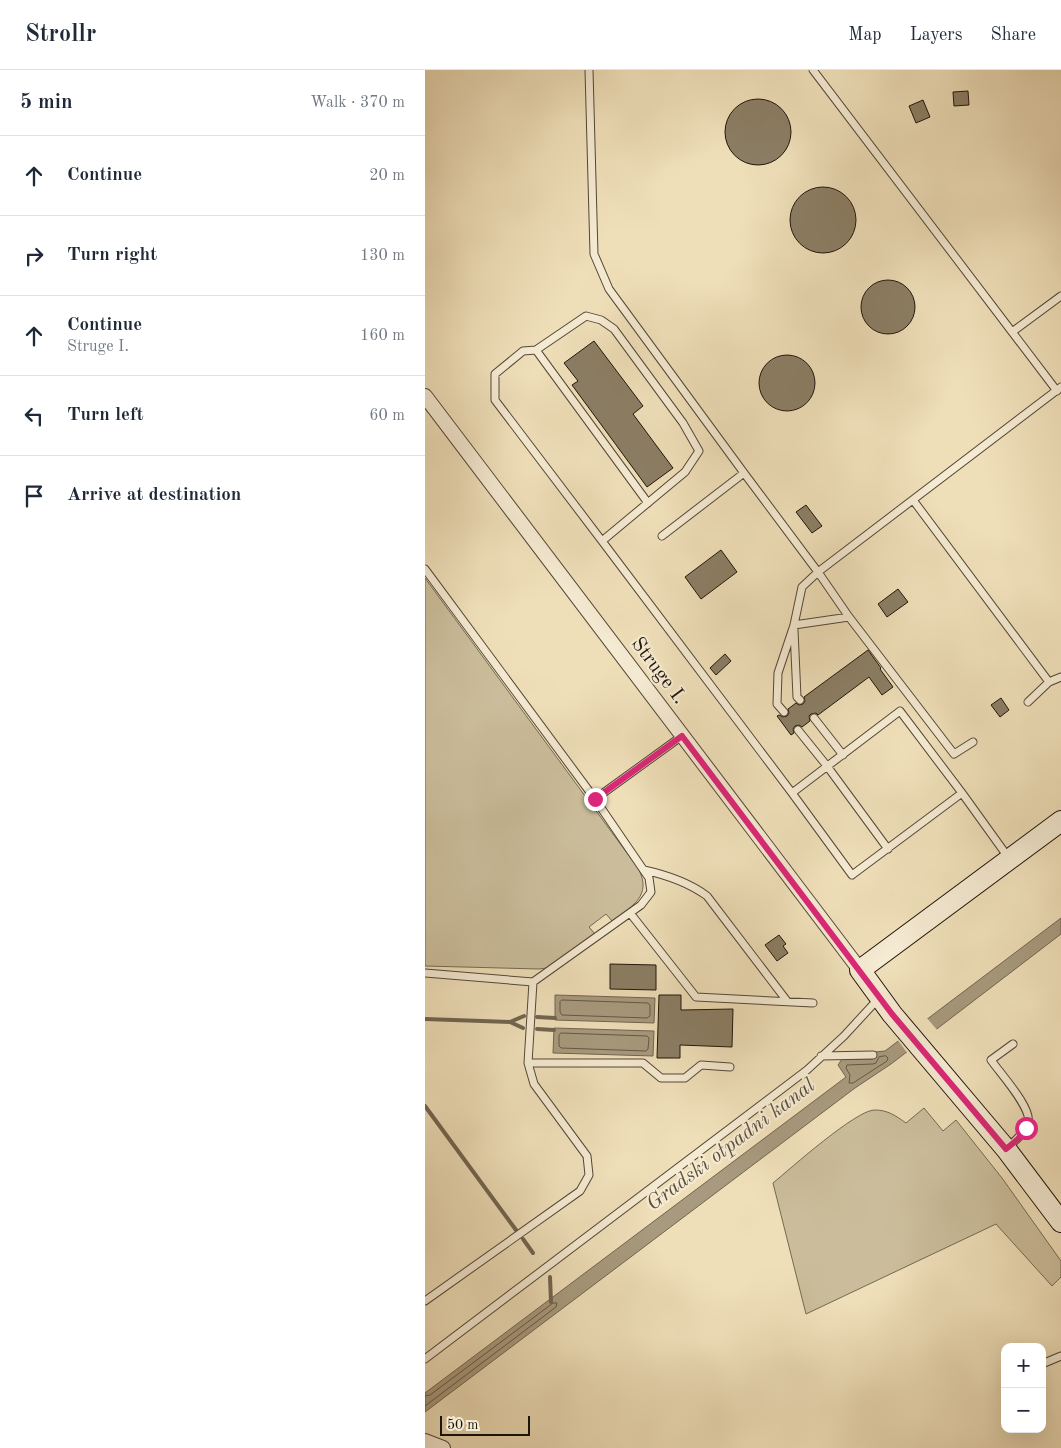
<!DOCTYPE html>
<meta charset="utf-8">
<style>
body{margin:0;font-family:"Old Standard TT",serif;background:#f6f6f7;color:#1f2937}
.controls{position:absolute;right:15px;bottom:15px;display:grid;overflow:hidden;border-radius:10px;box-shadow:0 5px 20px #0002}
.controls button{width:45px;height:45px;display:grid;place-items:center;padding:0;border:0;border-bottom:1px solid #e0e1e3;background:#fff;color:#1f2937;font:25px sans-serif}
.scale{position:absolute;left:15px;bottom:12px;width:90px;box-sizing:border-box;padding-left:5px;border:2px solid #1e150a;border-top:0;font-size:14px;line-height:18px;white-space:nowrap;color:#1e150a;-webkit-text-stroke:4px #f5ead2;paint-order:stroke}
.stop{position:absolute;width:15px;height:15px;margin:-11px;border:4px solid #db2777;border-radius:50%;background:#fff}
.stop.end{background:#db2777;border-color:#fff;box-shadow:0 1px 5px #0008}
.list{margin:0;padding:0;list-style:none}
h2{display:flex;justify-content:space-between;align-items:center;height:65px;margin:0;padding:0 20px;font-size:21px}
h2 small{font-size:16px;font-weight:400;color:#747a83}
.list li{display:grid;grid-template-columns:32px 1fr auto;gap:15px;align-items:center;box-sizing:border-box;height:80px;padding:0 20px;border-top:1px solid #e0e1e3}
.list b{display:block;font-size:19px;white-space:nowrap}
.list p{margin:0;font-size:16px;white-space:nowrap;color:#747a83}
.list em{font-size:16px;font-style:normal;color:#747a83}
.icon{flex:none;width:28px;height:28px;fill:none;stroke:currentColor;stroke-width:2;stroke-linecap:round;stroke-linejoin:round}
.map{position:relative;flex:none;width:636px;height:1378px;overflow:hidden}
header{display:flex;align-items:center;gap:30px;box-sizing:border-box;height:70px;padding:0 25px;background:#fff;border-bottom:1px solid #e0e1e3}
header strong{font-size:24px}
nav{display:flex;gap:28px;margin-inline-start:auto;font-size:18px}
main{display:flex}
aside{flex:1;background:#fff}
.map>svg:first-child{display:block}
.green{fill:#cbbd9b;stroke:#746952}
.water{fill:#a89a7e;stroke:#716550}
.pier{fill:#efdfb9}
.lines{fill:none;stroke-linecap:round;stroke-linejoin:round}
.shore{stroke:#635844;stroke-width:1}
.stream{stroke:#716550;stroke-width:4}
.building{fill:#8b7e65;stroke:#1e150a}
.lane-casing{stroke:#524836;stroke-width:9}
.street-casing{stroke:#524836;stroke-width:16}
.secondary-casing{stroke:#1e150a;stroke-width:22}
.lane{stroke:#f5ead2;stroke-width:7}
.street{stroke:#f5ead2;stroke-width:14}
.secondary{stroke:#f5ead2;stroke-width:20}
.route{stroke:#db2777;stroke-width:6}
.labels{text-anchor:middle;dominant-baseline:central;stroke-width:4.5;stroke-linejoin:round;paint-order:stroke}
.street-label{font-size:20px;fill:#1e150a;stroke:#f5ead2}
.water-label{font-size:21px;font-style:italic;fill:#5c513e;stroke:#f5ead2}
</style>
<header>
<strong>Strollr</strong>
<nav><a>Map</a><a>Layers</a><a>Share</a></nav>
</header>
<main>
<aside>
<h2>5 min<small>Walk · 370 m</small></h2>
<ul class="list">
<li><svg class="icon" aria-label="ahead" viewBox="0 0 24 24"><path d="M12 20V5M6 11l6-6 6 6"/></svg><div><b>Continue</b></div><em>20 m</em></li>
<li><svg class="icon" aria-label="right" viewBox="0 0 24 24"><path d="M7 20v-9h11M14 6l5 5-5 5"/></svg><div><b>Turn right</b></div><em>130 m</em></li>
<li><svg class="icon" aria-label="ahead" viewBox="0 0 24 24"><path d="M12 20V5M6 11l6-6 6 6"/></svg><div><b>Continue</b><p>Struge I.</p></div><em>160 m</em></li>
<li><svg class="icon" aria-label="left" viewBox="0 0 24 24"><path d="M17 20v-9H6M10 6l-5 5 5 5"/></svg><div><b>Turn left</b></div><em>60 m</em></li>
<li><svg class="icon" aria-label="arrive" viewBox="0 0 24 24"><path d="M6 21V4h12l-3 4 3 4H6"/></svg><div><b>Arrive at destination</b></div></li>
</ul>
</aside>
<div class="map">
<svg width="636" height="1378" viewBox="0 0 636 1378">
<rect width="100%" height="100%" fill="#efdfb9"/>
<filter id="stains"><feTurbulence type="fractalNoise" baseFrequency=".004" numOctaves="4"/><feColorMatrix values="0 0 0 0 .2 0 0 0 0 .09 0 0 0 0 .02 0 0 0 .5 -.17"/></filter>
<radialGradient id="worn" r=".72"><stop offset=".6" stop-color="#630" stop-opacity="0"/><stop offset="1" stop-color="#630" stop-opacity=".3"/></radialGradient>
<path class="green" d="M0 508 213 798C228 826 207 836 187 851L181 844 164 857 170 864 121 898 114 899 0 896Z
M499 1038 518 1061 531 1050 577 1108 636 1191V1207L627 1216 571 1154 381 1244 348 1113C365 1099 432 1039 450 1040 463 1040 471 1046 481 1053Z"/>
<path class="water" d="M636 848V864L466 994 430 1018 0 1342V1323L421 1007 413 995 417 989H448L449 982 460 981Z
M130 925 230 928 229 953 130 950Z
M129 958 229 961 228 986 128 983Z"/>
<path class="pier" d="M501 947 513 961 483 984 472 969Z"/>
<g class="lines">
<path class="shore" d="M137 930 223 933 225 935V946L222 948 137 945 135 942V932Z
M136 963 222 966 224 968 223 979 221 981 136 978 134 976V966Z
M461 986 463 988 462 991 428 1013H424L425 1005 421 998 422 995 448 994 451 993 454 987Z
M0 1326 5 1325 128 1233H132L131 1237 0 1336"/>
<path class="stream" d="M112 947 130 948
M0 949 85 952 98 958
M85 952 99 946
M112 959 129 960
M0 1036 91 1160
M98 1169 108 1183
M125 1207 126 1232"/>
</g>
<path class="building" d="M543 21 544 35 529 36 528 22Z
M300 62a33 33 0 1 1 66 0a33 33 0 1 1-66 0Z
M498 30 505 47 491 53 484 36Z
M365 150a33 33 0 1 1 66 0a33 33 0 1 1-66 0Z
M436 237a27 27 0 1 1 54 0a27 27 0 1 1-54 0Z
M169 271 218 336 208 344 248 398 222 417 147 315 153 311 139 293Z
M334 313a28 28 0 1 1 56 0a28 28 0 1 1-56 0Z
M381 435 397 456 387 463 371 442Z
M296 480 312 502 276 529 260 507Z
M473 519 483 532 462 547 453 534Z
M443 580 456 598 455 599 468 617 457 625 444 607 393 645 391 643 386 644 384 646 385 651 377 657 374 655 370 656 368 659 369 663 366 665 352 646 354 645 358 647 362 646 364 643 363 639 371 633 374 635 378 634 380 631 379 627Z
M300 584 306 591 291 605 285 598Z
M576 628 584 640 575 647 566 635Z
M354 865 361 874 358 876 363 883 352 891 340 875Z
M185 894 231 895V920L185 919Z
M234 925H256V940L308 939 307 977 255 975V988H232Z"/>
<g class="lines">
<g class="lane-casing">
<path id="lane" d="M164 0 169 184 184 219 319 403
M388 0 632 321
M587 262 636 226
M111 280 223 433
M488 430 624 612 636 607
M237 466 319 403 393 502 424 547 529 684 548 672
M177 471 70 330V304L98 281 111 280 161 246 176 250 189 259 258 353 274 381 260 402 177 471 367 723 475 641 537 723 583 787
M0 499 170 729
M369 555 424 547
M369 560 372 627 375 630
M603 632 624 612
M359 642 352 634 353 603 369 555 377 517 393 502 636 317
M389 648 418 685
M373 660 402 696 463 779
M367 723 427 805 537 723
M219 800C242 805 263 812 282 826L362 931
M205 843 271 927 388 933
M0 903 108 912
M396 986 448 985
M103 993H218L236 1008H260L276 995 305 997
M583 1077C590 1071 600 1063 603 1053 608 1039 575 1003 566 990L588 974
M0 1231 155 1121 164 1105 162 1086 109 1014 103 993 108 912 216 835 226 822 224 808 170 729 257 666
M0 1289 382 1000 419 966 454 928
M617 1294 636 1286"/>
</g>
<g class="street-casing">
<path id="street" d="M0 326 435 900
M0 1371 18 1378"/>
</g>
<g class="secondary-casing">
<path id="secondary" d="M636 751 435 900 467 944 581 1079 636 1152"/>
</g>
<use href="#lane" class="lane"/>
<use href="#street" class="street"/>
<use href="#secondary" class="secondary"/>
</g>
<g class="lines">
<path class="route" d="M170 729 257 666 467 944 581 1079 593 1069 601 1058"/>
</g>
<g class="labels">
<g class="street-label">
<text transform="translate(233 601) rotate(53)">Struge I.</text>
</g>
<g class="water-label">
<text transform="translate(306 1075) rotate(-37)">Gradski otpadni kanal</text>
</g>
</g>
<rect width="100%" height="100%" filter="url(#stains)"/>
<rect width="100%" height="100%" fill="url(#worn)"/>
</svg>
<div class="controls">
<button>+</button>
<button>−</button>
</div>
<div class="scale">50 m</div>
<div class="stop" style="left:601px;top:1058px"></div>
<div class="stop end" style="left:170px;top:729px"></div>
</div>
</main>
